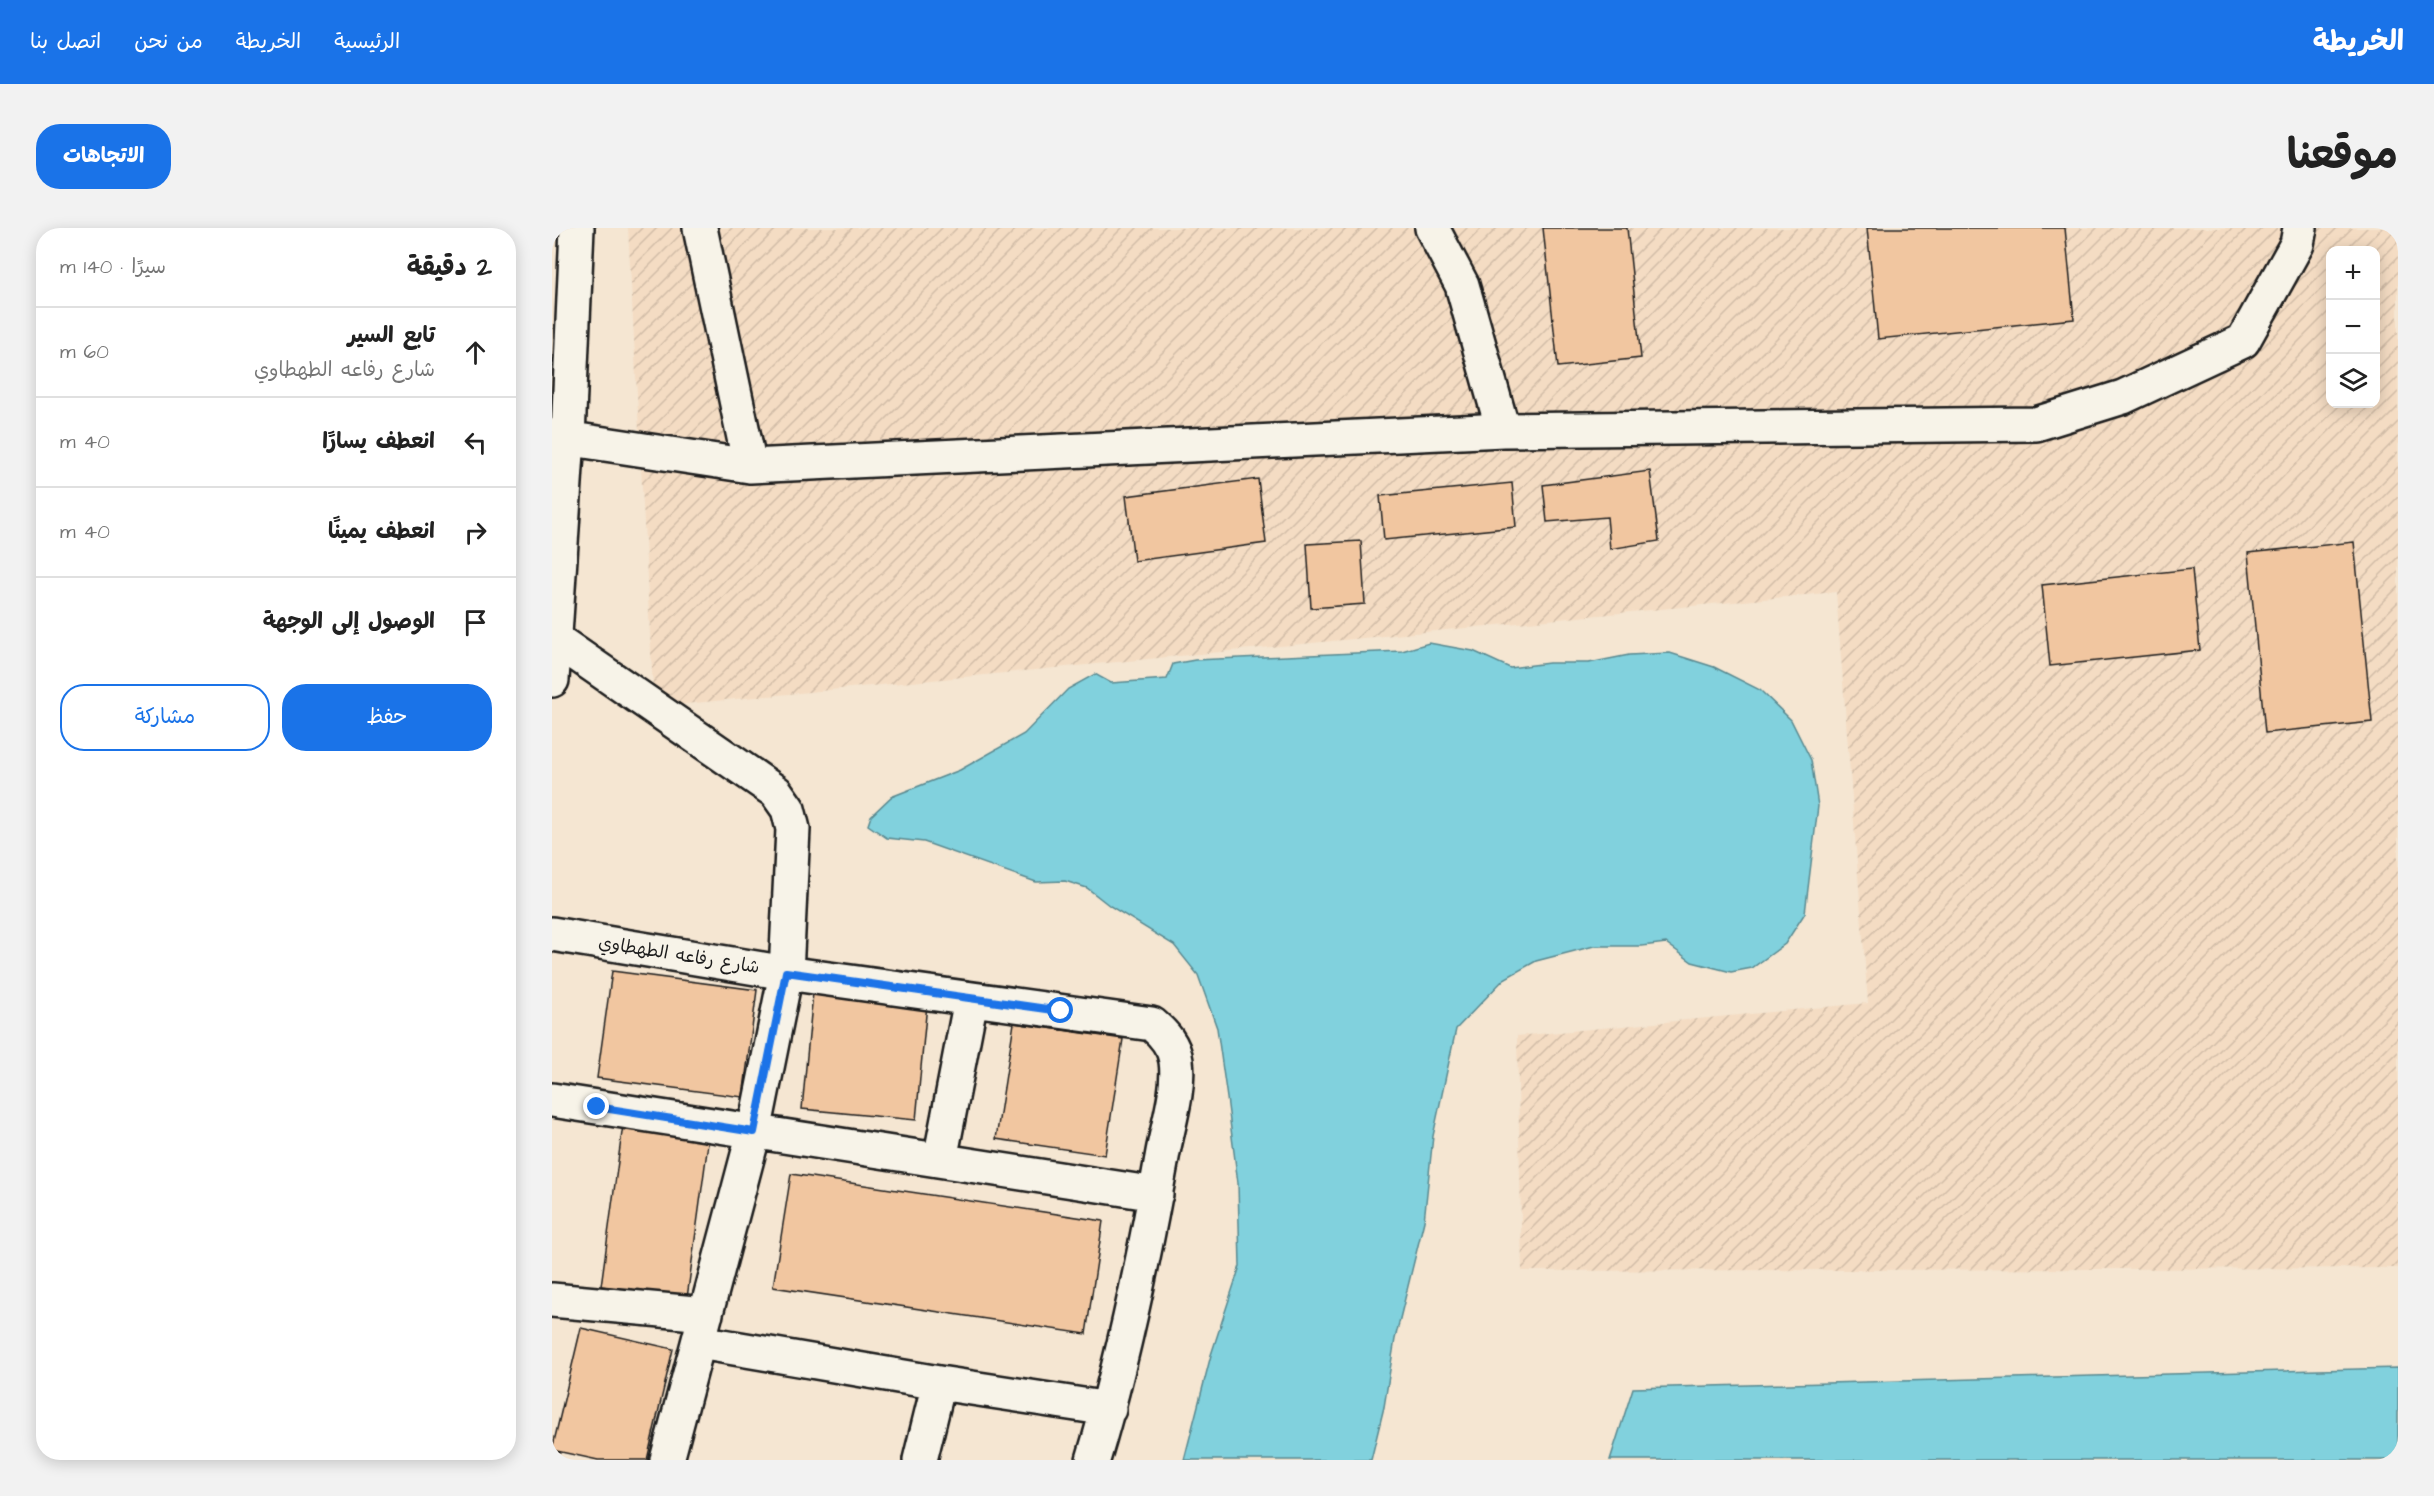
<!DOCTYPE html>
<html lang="ar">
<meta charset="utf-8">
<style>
body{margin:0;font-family:"Architects Daughter","Playpen Sans Arabic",sans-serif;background:#f2f2f2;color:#222;direction:rtl}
.controls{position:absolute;right:18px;top:18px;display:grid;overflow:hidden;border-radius:12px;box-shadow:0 3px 15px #0003}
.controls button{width:54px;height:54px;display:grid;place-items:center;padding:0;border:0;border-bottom:2px solid #e0e0e0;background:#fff;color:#222;font:30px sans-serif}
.stop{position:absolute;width:18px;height:18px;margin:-14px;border:4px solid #1a73e8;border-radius:50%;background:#fff}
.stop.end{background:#1a73e8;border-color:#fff;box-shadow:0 2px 6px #0008}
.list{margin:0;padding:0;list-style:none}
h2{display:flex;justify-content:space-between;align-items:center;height:78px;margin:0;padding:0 24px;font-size:26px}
h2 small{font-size:20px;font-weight:400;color:#767676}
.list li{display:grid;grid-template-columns:39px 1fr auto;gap:18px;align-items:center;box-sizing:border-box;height:90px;padding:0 24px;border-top:2px solid #e0e0e0}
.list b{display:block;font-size:22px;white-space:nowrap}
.list p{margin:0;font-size:20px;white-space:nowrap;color:#767676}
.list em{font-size:20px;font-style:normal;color:#767676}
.actions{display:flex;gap:12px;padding:18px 24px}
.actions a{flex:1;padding:14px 0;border:2px solid #1a73e8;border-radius:24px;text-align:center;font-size:21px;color:#1a73e8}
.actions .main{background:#1a73e8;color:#fff}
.icon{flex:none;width:33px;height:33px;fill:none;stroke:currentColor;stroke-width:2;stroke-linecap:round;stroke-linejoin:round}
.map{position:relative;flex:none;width:1846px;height:1232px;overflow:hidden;direction:ltr;border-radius:24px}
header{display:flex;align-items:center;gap:36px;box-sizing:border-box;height:84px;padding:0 30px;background:#1a73e8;color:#fff}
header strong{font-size:28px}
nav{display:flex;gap:33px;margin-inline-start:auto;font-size:21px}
.intro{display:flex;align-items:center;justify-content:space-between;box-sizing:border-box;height:144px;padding:0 36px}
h1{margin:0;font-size:42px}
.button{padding:15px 27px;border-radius:24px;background:#1a73e8;color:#fff;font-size:21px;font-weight:700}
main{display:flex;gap:36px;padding:0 36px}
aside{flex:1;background:#fff;border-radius:24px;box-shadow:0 3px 15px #0003}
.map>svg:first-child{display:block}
.industrial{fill:url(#industrial-furrows);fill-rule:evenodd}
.water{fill:#81d1dd;stroke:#598990;stroke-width:1.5}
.building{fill:#f1c6a0;stroke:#1c1c1c;stroke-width:1.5}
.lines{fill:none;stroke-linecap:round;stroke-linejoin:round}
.minor-casing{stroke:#1c1c1c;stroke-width:38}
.minor{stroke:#f7f3e8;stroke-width:33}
.route{stroke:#1a73e8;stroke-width:8}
.labels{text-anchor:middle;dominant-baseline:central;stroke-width:4.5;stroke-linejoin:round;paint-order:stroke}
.street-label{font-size:18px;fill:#1c1c1c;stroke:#f7f3e8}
</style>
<header>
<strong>الخريطة</strong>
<nav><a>الرئيسية</a><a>الخريطة</a><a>من نحن</a><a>اتصل بنا</a></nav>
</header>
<div class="intro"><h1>موقعنا</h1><a class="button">الاتجاهات</a></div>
<main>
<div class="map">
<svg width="1846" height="1232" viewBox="0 0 1846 1232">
<defs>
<pattern id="industrial-furrows" width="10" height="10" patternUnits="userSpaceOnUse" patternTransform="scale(1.5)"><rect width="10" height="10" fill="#f4dcc3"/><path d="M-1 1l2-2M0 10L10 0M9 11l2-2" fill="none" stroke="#d1bca7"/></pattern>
</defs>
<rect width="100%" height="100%" fill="#f5e6d2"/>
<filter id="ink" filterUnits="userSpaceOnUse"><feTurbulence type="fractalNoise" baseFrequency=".0167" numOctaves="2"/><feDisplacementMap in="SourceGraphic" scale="12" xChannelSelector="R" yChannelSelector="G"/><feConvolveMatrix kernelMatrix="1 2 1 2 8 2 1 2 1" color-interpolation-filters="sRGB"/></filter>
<g filter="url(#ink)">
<path class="industrial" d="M76 0H1846V1040L970 1043 965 808 1316 775 1284 364 102 479ZM1778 22H1824V176H1778Z"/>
<path class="water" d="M877 415 921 423 958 440 997 435H1037L1077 427 1118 425 1162 439 1208 462 1239 492 1259 532 1266 578 1253 685 1233 716 1200 740 1179 744 1140 734 1114 715 1090 718H1042L984 733 952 751 904 801 881 908 872 993 843 1111 832 1179 819 1232H632L659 1127 688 1038 686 955 675 870 665 800 646 747 622 717 558 678 535 660 513 653 484 654 372 614 335 610 316 597 319 588 339 569 408 542 472 506 516 461 543 446 559 455 615 451 621 436 643 432 850 423Z
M1846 1140V1232H1058L1081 1160Z"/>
<path class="building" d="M991 0H1075L1089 130 1006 139Z
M1315 0H1513L1522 91 1326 111Z
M1098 243 1107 313 1058 321 1055 289 995 294 991 257Z
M706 251 714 315 582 333 574 268Z
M960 255 964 299 832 312 828 268Z
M809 313 813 376 759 380 755 316Z
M1802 314 1820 494 1713 505 1696 325Z
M1640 341 1648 422 1498 438 1490 357Z
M60 743 205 762 191 869 45 850Z
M261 765 375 776 364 892 250 881Z
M462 795 571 811 553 927 444 911Z
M71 897 157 908 135 1070 49 1058Z
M239 946 551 993 534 1106 221 1059Z
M29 1100 121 1121 95 1232H46L0 1222Z"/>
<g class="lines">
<g class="minor-casing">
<path id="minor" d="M148 0 198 238
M951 202 1484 196 1571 169 1691 113 1745 16 1748 0
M0 208 198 238 951 202 910 57 880 0
M0 409 224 564 236 581 241 601 234 745 202 904 115 1232
M0 452 16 209 25 0
M0 706 234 745 600 796C612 806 622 817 624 833 628 860 616 898 611 924 593 1026 571 1133 541 1232
M0 872 604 966
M388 932 419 771
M0 1072 154 1086
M147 1114 387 1155 557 1181
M368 1232 387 1155"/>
</g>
<use href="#minor" class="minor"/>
</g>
</g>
<g class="lines" filter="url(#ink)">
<path class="route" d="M45 879 202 904 234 744 509 783"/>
</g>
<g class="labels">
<g class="street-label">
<text transform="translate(127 727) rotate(9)">شارع رفاعه الطهطاوي</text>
</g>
</g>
</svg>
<div class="controls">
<button>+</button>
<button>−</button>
<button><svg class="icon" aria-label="layers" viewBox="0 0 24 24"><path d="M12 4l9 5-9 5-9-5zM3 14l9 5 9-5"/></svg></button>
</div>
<div class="stop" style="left:509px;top:783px"></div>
<div class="stop end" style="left:45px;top:879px"></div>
</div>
<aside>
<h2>2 دقيقة<small>سيرًا · 140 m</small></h2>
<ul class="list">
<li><svg class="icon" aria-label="ahead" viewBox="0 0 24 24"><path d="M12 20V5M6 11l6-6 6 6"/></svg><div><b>تابع السير</b><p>شارع رفاعه الطهطاوي</p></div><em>60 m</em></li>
<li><svg class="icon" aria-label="left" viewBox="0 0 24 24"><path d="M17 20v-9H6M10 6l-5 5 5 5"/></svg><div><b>انعطف يسارًا</b></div><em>40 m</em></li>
<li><svg class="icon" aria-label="right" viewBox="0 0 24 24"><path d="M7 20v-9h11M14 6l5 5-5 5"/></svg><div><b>انعطف يمينًا</b></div><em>40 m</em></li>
<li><svg class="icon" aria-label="arrive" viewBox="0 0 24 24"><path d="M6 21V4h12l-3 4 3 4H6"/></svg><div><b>الوصول إلى الوجهة</b></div></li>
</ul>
<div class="actions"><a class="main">حفظ</a><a>مشاركة</a></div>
</aside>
</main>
